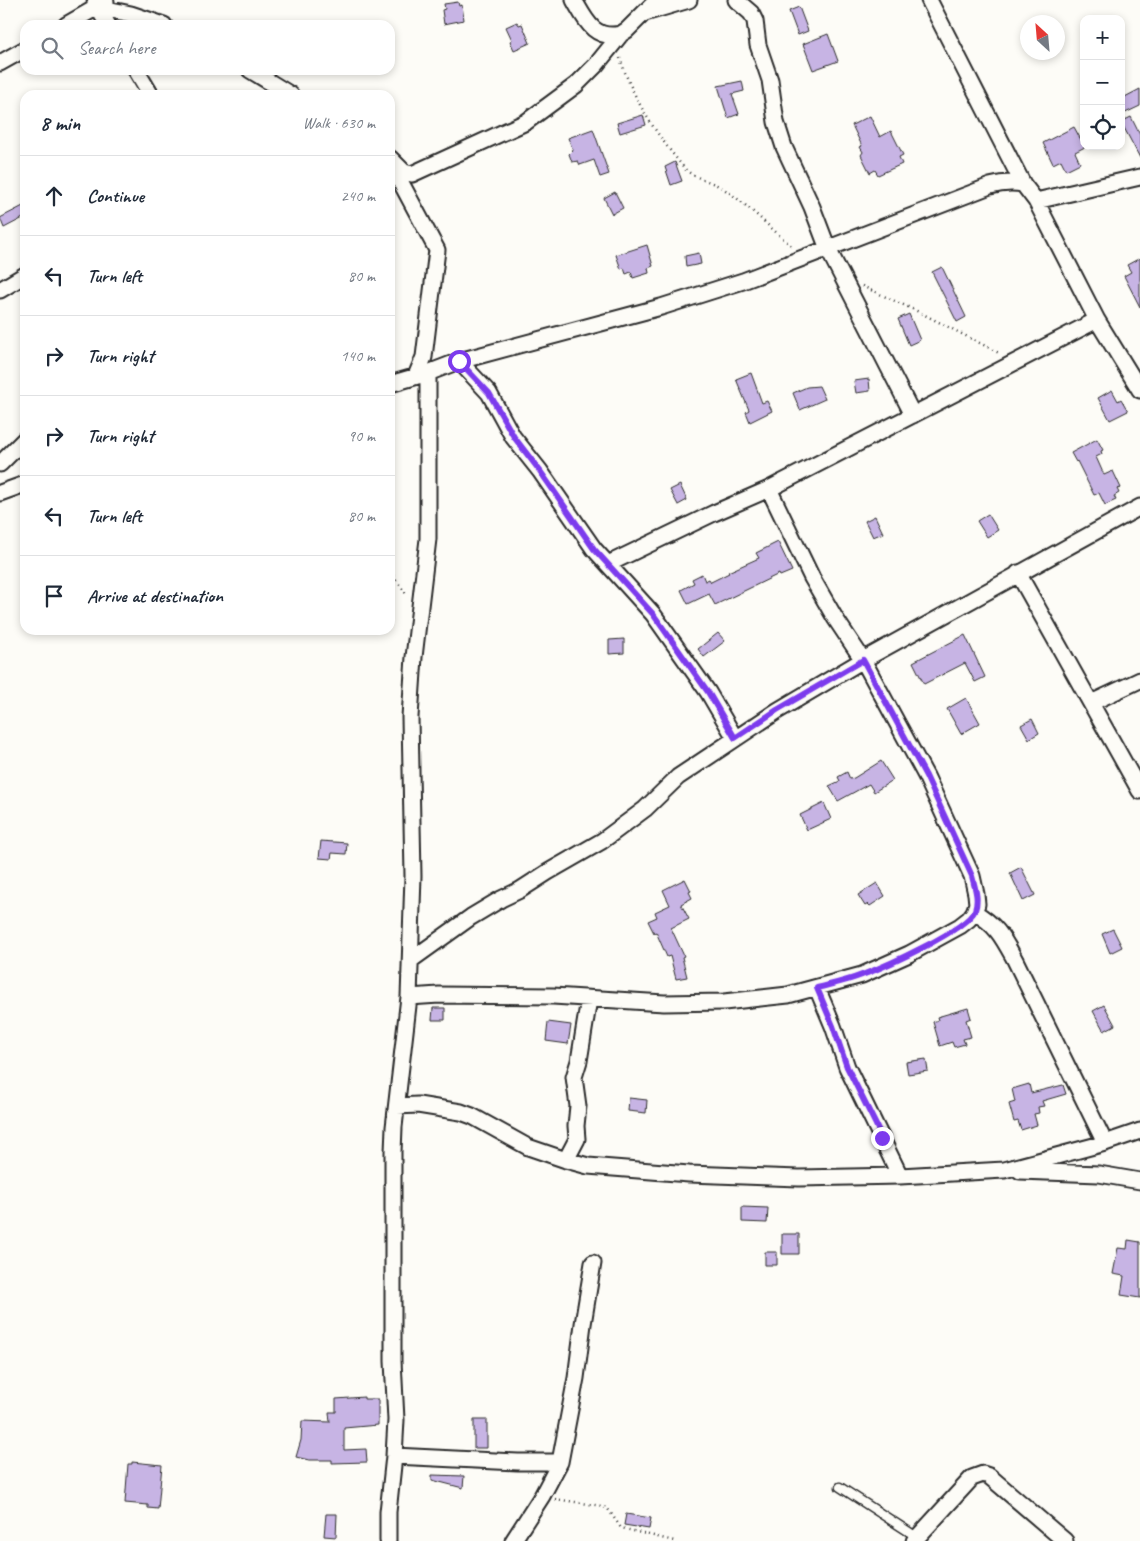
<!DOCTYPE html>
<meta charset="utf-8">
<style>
body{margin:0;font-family:Caveat,sans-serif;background:#f2f2f3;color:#1f2937}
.controls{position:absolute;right:15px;top:15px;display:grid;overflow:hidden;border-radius:10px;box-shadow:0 2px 8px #0003}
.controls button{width:45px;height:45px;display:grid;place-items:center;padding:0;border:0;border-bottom:1px solid #e0e1e3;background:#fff;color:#1f2937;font:25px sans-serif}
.compass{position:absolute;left:1020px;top:15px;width:45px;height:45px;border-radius:50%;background:#fff;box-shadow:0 2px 8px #0003;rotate:334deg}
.stop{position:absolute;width:15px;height:15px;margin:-11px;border:4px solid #7c3aed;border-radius:50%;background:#fff}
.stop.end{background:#7c3aed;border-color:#fff;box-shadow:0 1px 5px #0008}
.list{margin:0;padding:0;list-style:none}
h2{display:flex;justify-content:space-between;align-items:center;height:65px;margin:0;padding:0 20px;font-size:21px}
h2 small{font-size:16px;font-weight:400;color:#747a83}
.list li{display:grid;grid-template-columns:32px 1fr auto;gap:15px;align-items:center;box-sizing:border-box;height:80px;padding:0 20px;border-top:1px solid #e0e1e3}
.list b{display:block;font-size:19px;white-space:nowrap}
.list em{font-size:16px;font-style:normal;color:#747a83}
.icon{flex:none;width:28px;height:28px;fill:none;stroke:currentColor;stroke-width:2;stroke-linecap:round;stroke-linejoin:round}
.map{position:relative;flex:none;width:1140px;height:1541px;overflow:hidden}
.search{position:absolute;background:#fff;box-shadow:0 2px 8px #0003;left:20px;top:20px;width:375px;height:55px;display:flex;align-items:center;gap:12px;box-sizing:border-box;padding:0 18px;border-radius:15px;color:#747a83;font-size:19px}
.panel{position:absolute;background:#fff;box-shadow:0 2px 8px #0003;left:20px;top:90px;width:375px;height:545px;border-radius:15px}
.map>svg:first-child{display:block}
.building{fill:#c7b4e4;stroke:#2b2b2b}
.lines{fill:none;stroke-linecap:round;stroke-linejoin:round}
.service-casing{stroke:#2b2b2b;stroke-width:11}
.minor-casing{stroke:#2b2b2b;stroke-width:19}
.path{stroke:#2b2b2b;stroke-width:2.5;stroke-dasharray:1 4;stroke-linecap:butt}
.service{stroke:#fdfcf7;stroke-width:8}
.minor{stroke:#fdfcf7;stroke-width:15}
.route{stroke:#7c3aed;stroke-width:6}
</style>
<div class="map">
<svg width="1140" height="1541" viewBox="0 0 1140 1541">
<rect width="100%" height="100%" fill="#fdfcf7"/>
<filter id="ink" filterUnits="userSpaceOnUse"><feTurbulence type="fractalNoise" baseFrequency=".02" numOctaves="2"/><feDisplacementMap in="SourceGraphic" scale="10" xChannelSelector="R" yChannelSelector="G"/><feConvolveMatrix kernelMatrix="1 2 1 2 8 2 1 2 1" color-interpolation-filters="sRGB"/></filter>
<g filter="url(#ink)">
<path class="building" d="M458 2 459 6 462 5 464 20 444 24 442 10 445 9 444 4Z
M799 7 808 31 798 35 789 11Z
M517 22 519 25 522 24 530 43 514 50 510 41 512 40 506 27Z
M828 34 838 61 813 70 803 44Z
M742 81 744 91 732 94 739 114 728 118 718 86Z
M1140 89V106L1121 115V99Z
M643 115 646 125 620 133 617 123Z
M870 116 880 137 891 131 903 155 899 157 902 164 878 175 875 170 870 173 861 155 863 152 860 147 862 146 852 125Z
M1131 117 1140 135V158L1121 122Z
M1074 127 1085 147 1075 152 1080 163 1066 170 1061 160 1053 164 1043 143Z
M593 129 609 174 600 177 594 160 580 165 578 161 572 162 569 154 573 150 568 138Z
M675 162 682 181 671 185 665 167Z
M615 192 623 208 612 214 604 198Z
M25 205V217L4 228 0 218Z
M647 245 653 266 648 268 649 273 633 278 631 272 626 274 624 268 621 269 616 255Z
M699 253 701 264 686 267 685 256Z
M1140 258V307L1124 276 1131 272 1127 265Z
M942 267 966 317 957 322 932 272Z
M909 314 920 340 909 345 898 319Z
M751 373 762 403 767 401 772 411 750 422 746 412 749 410 736 379Z
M869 379 870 391 856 393 854 381Z
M819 386 825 399 800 410 793 393 807 387Z
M1112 390 1118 401 1121 399 1128 411 1110 420 1098 398Z
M1097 439 1103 450 1101 451 1102 454 1096 457 1104 475 1113 471 1121 488 1117 489 1119 493 1114 496 1116 500 1105 505 1099 493 1094 495 1077 461 1076 462 1071 453Z
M680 485 687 500 678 505 670 490Z
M988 514 998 530 987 537 977 521Z
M875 516 883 533 873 537 865 521Z
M778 542 792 571 780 576 779 574 715 605 709 594 688 604 681 590 694 583 692 579 702 574 705 581 709 579 711 582 729 573 728 572 759 558 756 553Z
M718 633 725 641 704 657 698 649Z
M965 635 985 677 975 682 965 663 924 684 913 662Z
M624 639V653L609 654V640Z
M966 698 980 723 961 734 947 709Z
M1032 719 1039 733 1029 739 1021 725Z
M881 761 893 780 874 792 869 784 838 801 829 786 840 781 838 777 847 772 850 779 854 778Z
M824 803 831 819 807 830 800 815Z
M321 841 347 843 346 854 332 853 331 859 319 858Z
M1021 867 1035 895 1023 901 1010 873Z
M685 879 691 891 689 892 692 898 681 904 689 919 671 928 684 956 682 957 687 977 676 979 670 956 667 957 656 932 654 933 648 921 657 917 655 912 670 905 663 890Z
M877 883 885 896 870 906 868 904 865 906 858 895Z
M1113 929 1122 947 1110 953 1102 934Z
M1104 1005 1115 1025 1104 1031 1093 1011Z
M433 1008H445V1020H432Z
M968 1008 971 1018 966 1020 971 1037 963 1039 965 1044 954 1047 952 1042 940 1046 933 1022 938 1020 937 1017Z
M548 1022 571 1025 568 1044 546 1041Z
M926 1059 928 1071 908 1074 906 1062Z
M1029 1084 1031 1093 1063 1085 1066 1094 1042 1101 1044 1106 1038 1107 1039 1113 1034 1114 1037 1125 1021 1130 1018 1121 1014 1122 1009 1104 1015 1102 1012 1089Z
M629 1098 647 1100 646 1113 628 1111Z
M742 1207 768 1208 767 1223 742 1222Z
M782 1234H799V1254H782Z
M1128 1240 1140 1242V1298L1121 1295 1124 1276 1113 1274 1118 1248 1127 1249Z
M765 1252H777V1265H765Z
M364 1397V1399H378V1425L344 1428V1450L366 1449 367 1462 332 1463V1460H309L296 1457 301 1440 302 1421 330 1422 329 1412H336V1399Z
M474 1420H487V1448H474Z
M132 1462 162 1465 158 1509 148 1508V1505L125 1503 128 1464H132Z
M432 1475 464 1476 463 1488 432 1480Z
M326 1514H337L336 1537 324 1536Z
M626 1514 651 1518 649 1529 624 1525Z"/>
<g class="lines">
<g class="service-casing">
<path id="service" d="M840 1487 917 1537"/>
</g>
<g class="minor-casing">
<path id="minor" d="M574 0C586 21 594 40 621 34
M736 0 751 13 755 21 758 45 770 80 776 122 784 147 812 207 828 249 913 415
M929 0 1023 184
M95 3 108 25
M97 7 131 14 164 25
M645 13 689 0
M66 25 106 2
M0 63 25 49
M136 70 151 95
M250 70 291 95
M390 158 404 172 412 174 526 122 576 85 596 65 621 34 627 30 657 0
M391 164 437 250 424 357 416 376
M1036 201 1140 177
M0 290 25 275
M459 361 489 393 513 437 540 471 594 549 653 614 708 692 735 738
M390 384 428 373 459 361 661 307 743 281 990 186C1001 183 1011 182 1023 184L1036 201 1097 320 1140 390
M0 464 25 439
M0 493 25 484
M608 564 714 513 769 489 1097 320
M1018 573 1140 791
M1091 703 1140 680
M974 912C997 925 1003 938 1015 960L1105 1143
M411 960 471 917 501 899 520 890 548 872 602 841 645 809 678 777 777 711 863 660 1140 507
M817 988 833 1026 847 1067 900 1176
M409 997 439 995 553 996 664 1003 724 1002 788 995 862 975 909 954 960 926 969 919 974 912 977 904 976 894 972 876 926 776 863 660 835 618 812 578 769 489
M397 1106 418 1105 461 1112 472 1116 528 1147 566 1160 588 1166 689 1174 799 1178 900 1176 1004 1170 1105 1143 1140 1131
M566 1160 577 1139 576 1126 578 1106 574 1077 579 1061 589 999
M1020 1171 1099 1174 1140 1181
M394 1456 518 1462H560
M388 1541V1512L394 1456 396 1420 393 1361V1152L394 1127 409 997 413 876 410 717 414 657 428 539V373
M513 1541 542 1496 560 1462 576 1378 583 1324 593 1263
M914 1541 972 1478 983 1474 989 1476 1065 1541"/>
</g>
<path class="path" d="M620 58C633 100 658 137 686 170 696 179 712 181 724 189 749 206 770 228 793 247
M862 286 919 312 1001 354
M390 572 407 595
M555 1499 602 1506 608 1509 621 1528 674 1541"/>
<use href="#service" class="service"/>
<use href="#minor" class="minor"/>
</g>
</g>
<g class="lines" filter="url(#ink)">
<path class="route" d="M459 361 489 393 514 437 540 471 594 549 653 614 708 692 735 738 777 710 863 660 926 776 972 876C975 888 979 899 975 910 967 930 884 967 862 975 847 981 832 984 817 988L833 1026 847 1067 876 1125 882 1138"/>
</g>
</svg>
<div class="controls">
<button>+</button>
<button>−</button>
<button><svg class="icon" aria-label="locate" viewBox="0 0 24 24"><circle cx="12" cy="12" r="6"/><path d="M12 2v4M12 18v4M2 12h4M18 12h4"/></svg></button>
</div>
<svg class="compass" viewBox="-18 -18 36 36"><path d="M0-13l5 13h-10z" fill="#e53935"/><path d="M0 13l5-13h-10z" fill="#747a83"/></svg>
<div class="stop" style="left:459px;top:361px"></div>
<div class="stop end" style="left:882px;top:1138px"></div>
<div class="search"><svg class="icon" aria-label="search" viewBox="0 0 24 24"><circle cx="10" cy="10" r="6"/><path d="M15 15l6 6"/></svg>Search here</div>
<section class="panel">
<h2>8 min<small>Walk · 630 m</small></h2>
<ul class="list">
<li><svg class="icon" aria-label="ahead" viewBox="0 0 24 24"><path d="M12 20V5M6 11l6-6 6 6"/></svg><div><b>Continue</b></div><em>240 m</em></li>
<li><svg class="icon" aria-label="left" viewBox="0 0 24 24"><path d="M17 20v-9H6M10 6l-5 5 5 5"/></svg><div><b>Turn left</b></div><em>80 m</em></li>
<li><svg class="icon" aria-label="right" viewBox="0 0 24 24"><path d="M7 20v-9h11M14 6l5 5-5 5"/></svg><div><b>Turn right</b></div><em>140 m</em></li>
<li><svg class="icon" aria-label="right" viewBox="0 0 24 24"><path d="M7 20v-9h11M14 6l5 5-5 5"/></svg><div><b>Turn right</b></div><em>90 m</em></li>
<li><svg class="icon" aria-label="left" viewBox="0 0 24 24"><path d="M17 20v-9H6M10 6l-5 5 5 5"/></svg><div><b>Turn left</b></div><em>80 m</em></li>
<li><svg class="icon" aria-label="arrive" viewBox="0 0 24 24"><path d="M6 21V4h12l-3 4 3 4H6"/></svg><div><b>Arrive at destination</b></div></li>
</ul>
</section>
</div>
